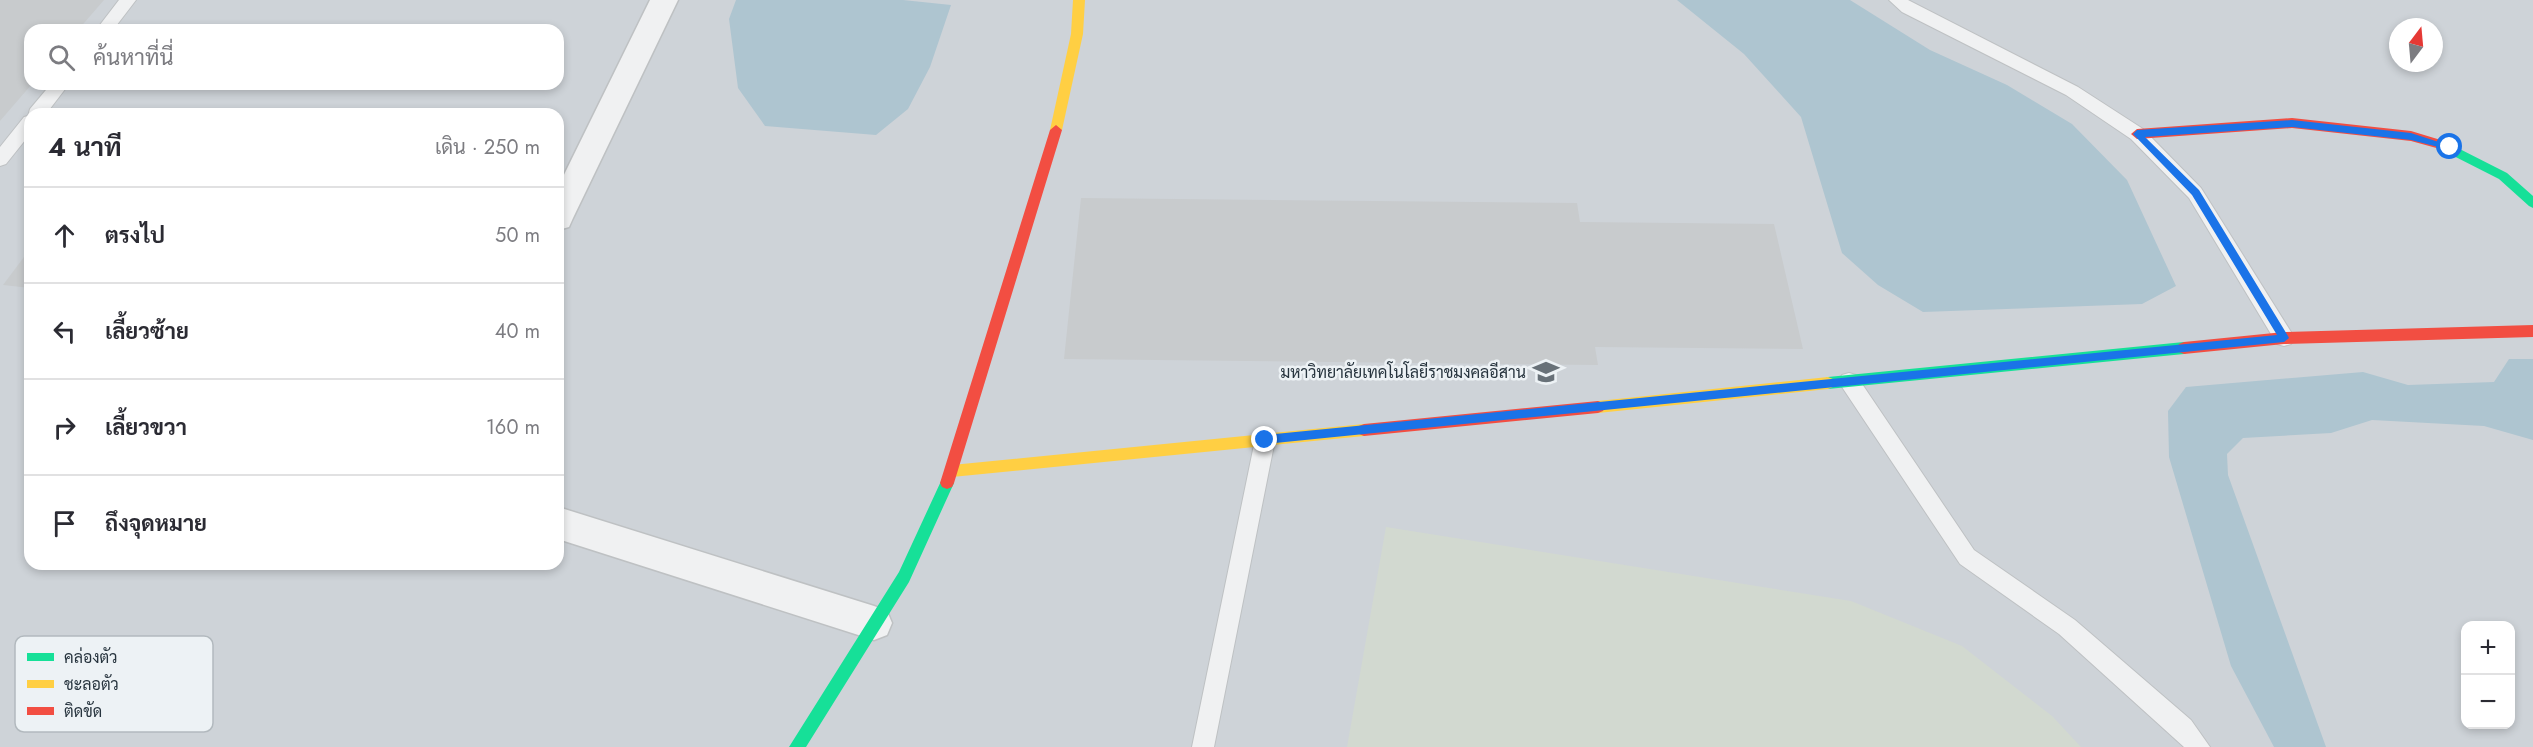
<!DOCTYPE html>
<html lang="th">
<meta charset="utf-8">
<style>
body{margin:0;font-family:Jost,Sarabun,sans-serif;background:#f7f7f7;color:#2b2b33}
.controls{position:absolute;right:18px;bottom:18px;display:grid;overflow:hidden;border-radius:12px;box-shadow:0 3px 9px #0003}
.controls button{width:54px;height:54px;display:grid;place-items:center;padding:0;border:0;border-bottom:2px solid #e1e1e2;background:#fff;color:#2b2b33;font:30px sans-serif}
.compass{position:absolute;left:2389px;top:18px;width:54px;height:54px;border-radius:50%;background:#fff;box-shadow:0 3px 9px #0003;rotate:16deg}
.stop{position:absolute;width:18px;height:18px;margin:-14px;border:4px solid #1a73e8;border-radius:50%;background:#fff}
.stop.end{background:#1a73e8;border-color:#fff;box-shadow:0 2px 6px #0008}
.list{margin:0;padding:0;list-style:none}
h2{display:flex;justify-content:space-between;align-items:center;height:78px;margin:0;padding:0 24px;font-size:26px}
h2 small{font-size:20px;font-weight:400;color:#7c7c81}
.list li{display:grid;grid-template-columns:39px 1fr auto;gap:18px;align-items:center;box-sizing:border-box;height:96px;padding:0 24px;border-top:2px solid #e1e1e2}
.list b{display:block;font-size:22px;white-space:nowrap}
.list em{font-size:20px;font-style:normal;color:#7c7c81}
.icon{flex:none;width:33px;height:33px;fill:none;stroke:currentColor;stroke-width:2;stroke-linecap:round;stroke-linejoin:round}
.map{position:relative;flex:none;width:2533px;height:747px;overflow:hidden}
.search{position:absolute;background:#fff;box-shadow:0 3px 9px #0003;left:24px;top:24px;width:540px;height:66px;display:flex;align-items:center;gap:15px;box-sizing:border-box;padding:0 21px;border-radius:18px;color:#7c7c81;font-size:22px}
.panel{position:absolute;background:#fff;box-shadow:0 3px 9px #0003;left:24px;top:108px;width:540px;height:462px;border-radius:18px}
.map>svg:first-child{display:block}
.built{fill:#ced3d8;fill-rule:evenodd}
.green{fill:#d2d9d0}
.water{fill:#aec5d0}
.building{fill:#c8cbcd}
.lines{fill:none;stroke-linecap:round;stroke-linejoin:round}
.lane-casing{stroke:#bec1c3;stroke-width:2}
.street-casing{stroke:#bec1c3;stroke-width:3}
.lane{fill:#f0f1f2;fill-rule:evenodd}
.street{fill:#f0f1f2;fill-rule:evenodd}
.fast{fill:#16e098;fill-rule:evenodd}
.slow{fill:#ffcf43;fill-rule:evenodd}
.jam{fill:#f24e42;fill-rule:evenodd}
.route{fill:#1a73e8}
.labels{text-anchor:middle;dominant-baseline:central;stroke-width:5;stroke-linejoin:round;paint-order:stroke}
.poi-label{font-size:16px;fill:#27343e;stroke:#edf2f5;text-anchor:end}
.key{fill:#edf2f5;stroke:#b2b9be;stroke-width:1.5}
.key-label{font-size:16px;fill:#27343e}
</style>
<div class="map">
<svg width="2533" height="747" viewBox="0 0 2533 747">
<rect width="100%" height="100%" fill="#e0e3e5"/>
<path class="built" d="M0 0H2533V747H0ZM2398 27H2434V63H2398ZM30 30H558V84H30ZM30 114H558V564H30ZM2466 626H2510V724H2466Z"/>
<path class="green" d="M1386 527 1851 601 1962 646 2052 716 2081 747H1347Z"/>
<path class="water" d="M736 0H903L951 5 930 67 908 109 876 135 765 126 738 88 729 19Z
M1677 0H1850L1930 50 2007 85 2072 124 2127 180 2176 286 2142 304 1923 312 1878 285 1842 253 1801 117 1744 54Z
M2509 359H2533V440L2484 426 2372 420 2331 433 2243 438 2227 454 2228 475 2326 747H2274L2231 666 2169 457 2168 411 2186 387 2363 372 2408 385 2494 382Z"/>
<path class="building" d="M0 0H104L78 30H30L32 84 0 121Z
M1081 198 1577 203 1580 222 1774 224 1803 349 1595 347 1598 365 1064 359Z
M30 249V288L3 285Z"/>
<g class="lines">
<g class="lane-casing">
<path id="lane" d="M119 0H136L113 30H96Z
M1889 0H1908L2078 87 2143 129 2201 188 2291 332 2294 338 2291 344 2284 346 2277 344 2189 198 2131 139 2066 95 1902 12Z
M51 84H69L46 114H30V134L6 164 0 166V147L24 117 28 116 30 109Z
M1849 373 1856 375 1974 550 2075 620 2191 720 2210 747H2184L2059 634 1960 564 1842 387 1839 381 1842 375Z
M1265 431 1272 434 1275 440 1214 747H1192L1255 440 1258 434Z"/>
</g>
<g class="street-casing">
<path id="street" d="M650 0H678L573 218 569 227 558 230V187Z
M558 507 874 606 887 611 892 623 887 635 874 640 558 539Z"/>
</g>
<use href="#lane" class="lane"/>
<use href="#street" class="street"/>
<path class="fast" d="M2440 139 2507 173 2533 196V208L2529 206 2499 179 2436 147 2434 144Z
M2184 342 2189 344 2191 348 2189 352 2184 354 1828 389 1823 387 1821 383 1823 379 1828 377Z
M947 477 952 479 954 483 909 582 806 747H789L899 572 942 479Z"/>
<path class="slow" d="M1073 0H1085L1083 34 1062 130 1056 135 1050 130 1071 34Z
M1828 377 1833 379 1835 383 1833 387 1828 389 1598 413 1593 411 1591 407 1593 403 1598 401Z
M1364 424 1369 426 1371 430 1369 434 1364 436 952 477 947 475 945 471 947 467 952 465Z"/>
<path class="jam" d="M2292 118 2411 131 2444 141 2446 144 2440 149 2411 141 2292 128 2137 139 2131 134 2137 129Z
M1056 125 1062 130 954 483 952 487 947 489 942 487 940 483 1050 130Z
M2533 325V337L2284 344 2184 354 2179 352 2177 348 2179 344 2184 342 2284 332Z
M1598 401 1603 403 1605 407 1603 411 1598 413 1364 436 1359 434 1357 430 1359 426 1364 424Z"/>
</g>
<path class="route" d="M2292 120 2411 133 2454 147 2450 150 2411 140 2292 127 2145 137 2199 190 2288 336 2289 338 2284 342 1265 444 1260 440 1265 435 2277 335 2192 195 2133 134 2137 130Z"/>
<defs>
<g id="university-bare" transform="scale(2.07)"><path d="M0-5L7-2L0 1L-7-2ZM-4 1L0 2.5L4 1V4Q0 6-4 4Z" fill="#687178" stroke="#edf2f5" stroke-width="2.5" paint-order="stroke"/></g>
</defs>
<g fill-rule="evenodd">
<use href="#university-bare" x="1546" y="372"/>
</g>
<g class="labels">
<g class="poi-label">
<text x="1526" y="372">มหาวิทยาลัยเทคโนโลยีราชมงคลอีสาน</text>
</g>
</g>
<rect x="15" y="636" width="198" height="96" rx="9" class="key"/>
<rect x="27" y="653" width="27" height="8" fill="#16e098"/>
<rect x="27" y="680" width="27" height="8" fill="#ffcf43"/>
<rect x="27" y="707" width="27" height="8" fill="#f24e42"/>
<g class="key-label">
<text x="64" y="663">คล่องตัว</text>
<text x="64" y="690">ชะลอตัว</text>
<text x="64" y="717">ติดขัด</text>
</g>
</svg>
<div class="controls">
<button>+</button>
<button>−</button>
</div>
<svg class="compass" viewBox="-18 -18 36 36"><path d="M0-13l5 13h-10z" fill="#e53935"/><path d="M0 13l5-13h-10z" fill="#7c7c81"/></svg>
<div class="stop" style="left:2450px;top:147px"></div>
<div class="stop end" style="left:1265px;top:440px"></div>
<div class="search"><svg class="icon" aria-label="search" viewBox="0 0 24 24"><circle cx="10" cy="10" r="6"/><path d="M15 15l6 6"/></svg>ค้นหาที่นี่</div>
<section class="panel">
<h2>4 นาที<small>เดิน · 250 m</small></h2>
<ul class="list">
<li><svg class="icon" aria-label="ahead" viewBox="0 0 24 24"><path d="M12 20V5M6 11l6-6 6 6"/></svg><div><b>ตรงไป</b></div><em>50 m</em></li>
<li><svg class="icon" aria-label="left" viewBox="0 0 24 24"><path d="M17 20v-9H6M10 6l-5 5 5 5"/></svg><div><b>เลี้ยวซ้าย</b></div><em>40 m</em></li>
<li><svg class="icon" aria-label="right" viewBox="0 0 24 24"><path d="M7 20v-9h11M14 6l5 5-5 5"/></svg><div><b>เลี้ยวขวา</b></div><em>160 m</em></li>
<li><svg class="icon" aria-label="arrive" viewBox="0 0 24 24"><path d="M6 21V4h12l-3 4 3 4H6"/></svg><div><b>ถึงจุดหมาย</b></div></li>
</ul>
</section>
</div>
